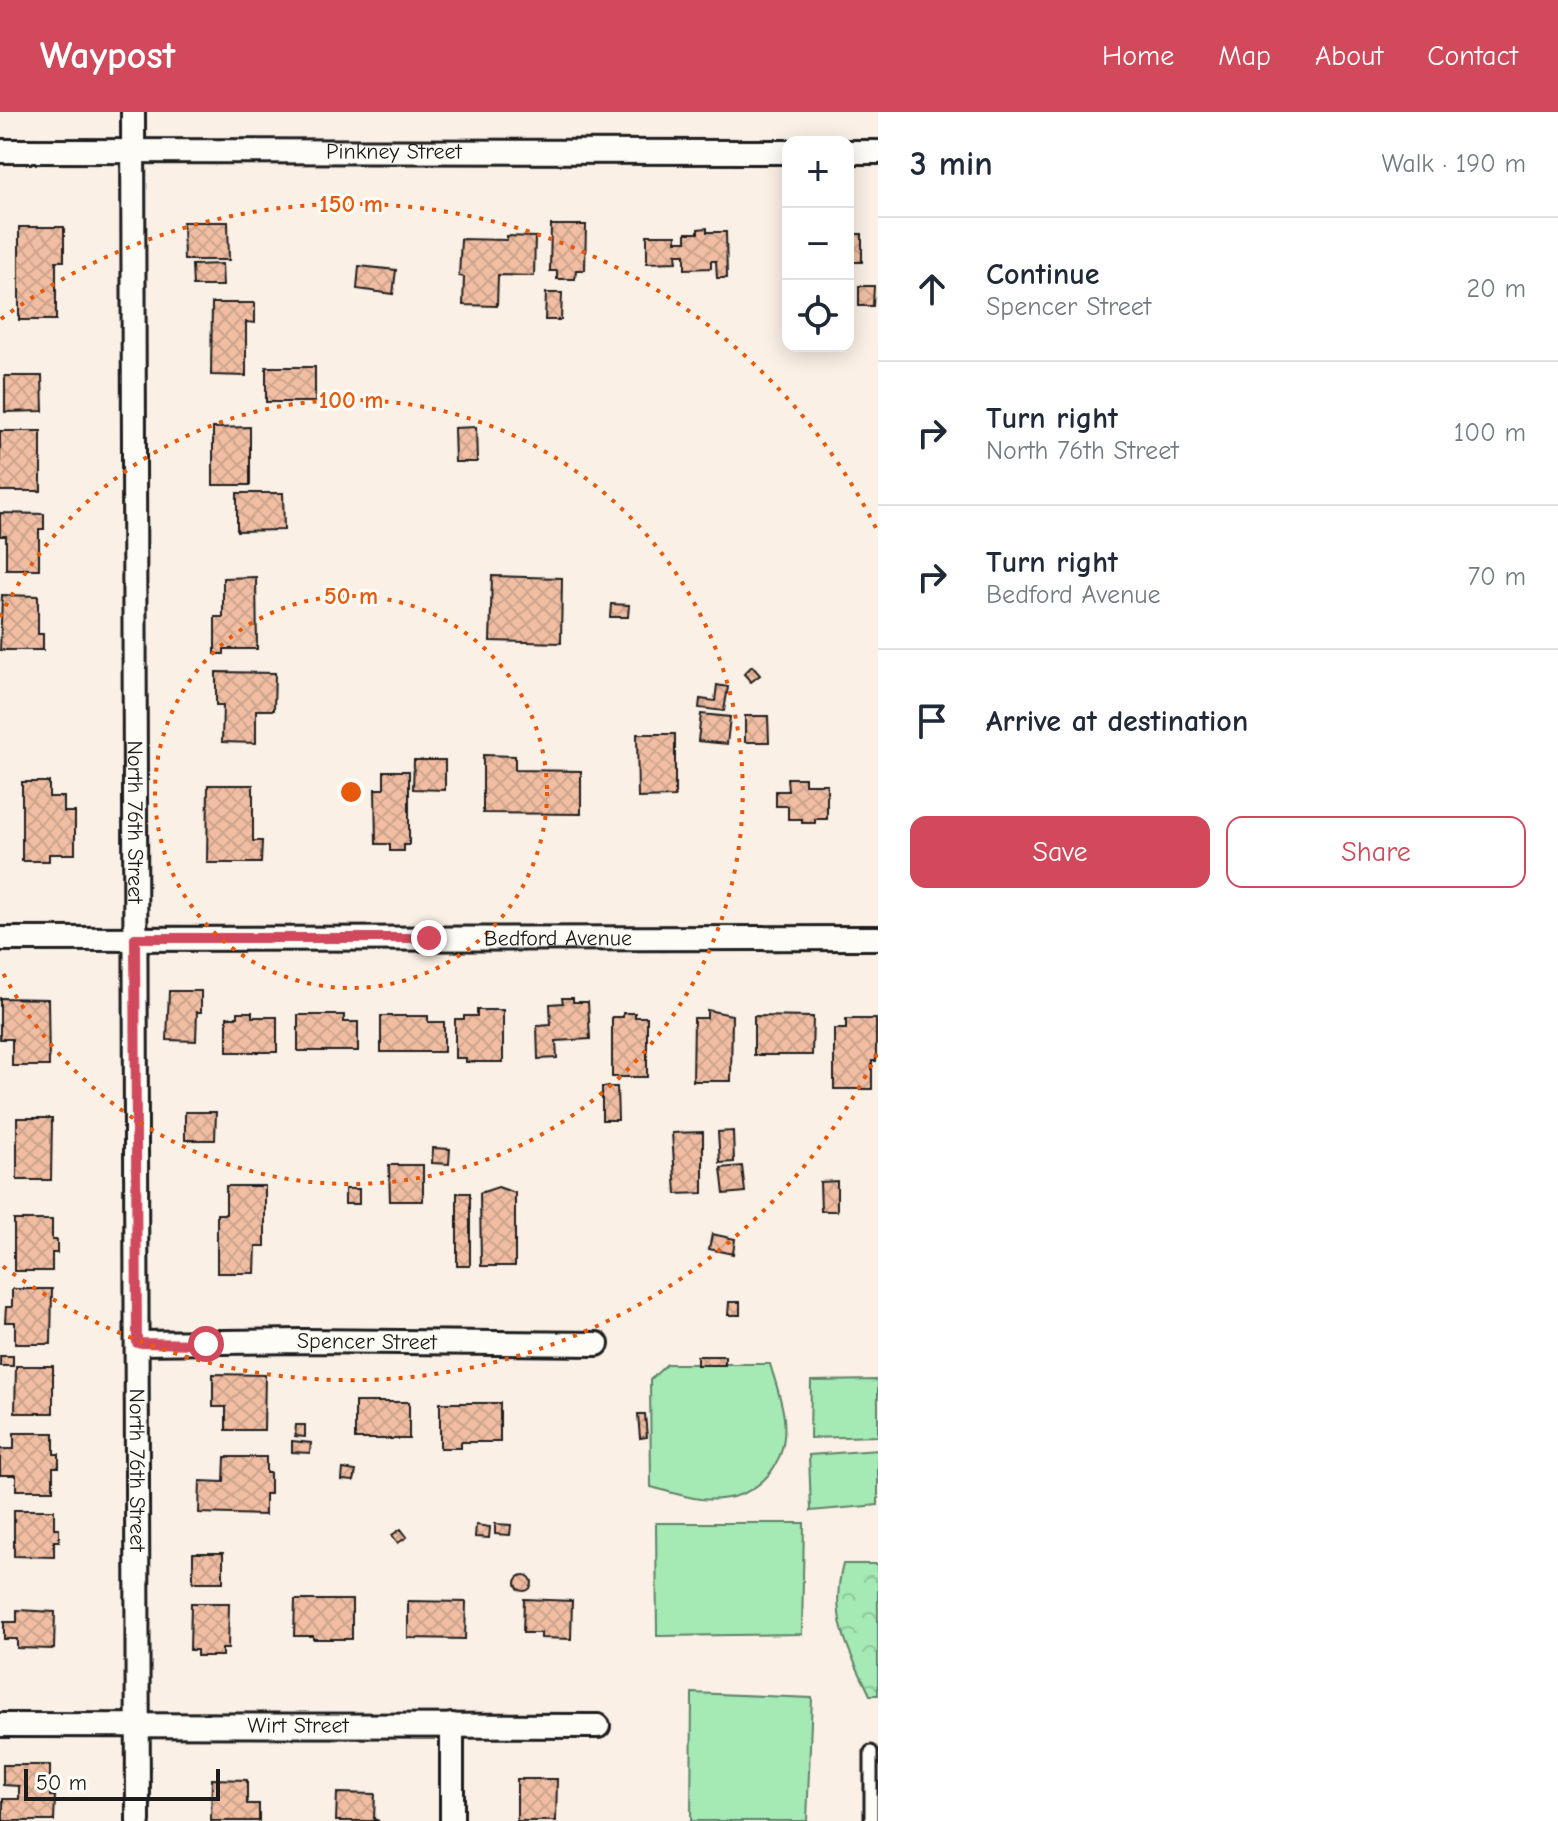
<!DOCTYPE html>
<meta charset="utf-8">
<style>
body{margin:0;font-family:"Comic Neue",sans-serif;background:#f6f6f7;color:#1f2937}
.controls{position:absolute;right:24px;top:24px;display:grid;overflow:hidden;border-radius:16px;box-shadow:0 4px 20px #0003}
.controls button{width:72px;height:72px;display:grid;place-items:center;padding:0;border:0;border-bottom:2px solid #e0e1e3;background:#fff;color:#1f2937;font:40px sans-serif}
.scale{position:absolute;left:24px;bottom:20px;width:196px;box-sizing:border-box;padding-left:8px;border:4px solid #1c1c1c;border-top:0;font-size:22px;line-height:28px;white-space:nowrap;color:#1c1c1c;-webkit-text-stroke:6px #fdfcf7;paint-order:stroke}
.stop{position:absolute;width:24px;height:24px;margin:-18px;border:6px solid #d1495b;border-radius:50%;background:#fff}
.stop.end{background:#d1495b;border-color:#fff;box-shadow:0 2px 8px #0008}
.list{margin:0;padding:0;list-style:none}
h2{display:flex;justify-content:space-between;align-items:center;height:104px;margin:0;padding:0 32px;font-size:34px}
h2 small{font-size:26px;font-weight:400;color:#747a83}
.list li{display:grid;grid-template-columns:52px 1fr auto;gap:24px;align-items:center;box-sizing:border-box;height:144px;padding:0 32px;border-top:2px solid #e0e1e3}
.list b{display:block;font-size:30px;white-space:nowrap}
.list p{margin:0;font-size:26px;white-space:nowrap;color:#747a83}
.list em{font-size:26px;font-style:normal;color:#747a83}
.actions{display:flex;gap:16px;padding:24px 32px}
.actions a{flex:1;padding:18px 0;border:2px solid #d1495b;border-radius:16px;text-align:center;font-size:28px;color:#d1495b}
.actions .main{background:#d1495b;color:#fff}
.icon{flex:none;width:44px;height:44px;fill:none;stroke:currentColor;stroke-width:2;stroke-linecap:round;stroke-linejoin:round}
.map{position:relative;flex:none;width:878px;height:1709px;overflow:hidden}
header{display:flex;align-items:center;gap:48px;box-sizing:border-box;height:112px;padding:0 40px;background:#d1495b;color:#fff}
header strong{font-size:38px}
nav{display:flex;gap:44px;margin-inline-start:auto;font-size:28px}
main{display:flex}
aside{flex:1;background:#fff}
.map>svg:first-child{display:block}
.grass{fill:#a5e9b4;stroke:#608268;stroke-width:2}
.park{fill:url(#park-crowns);stroke:#608268;stroke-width:2}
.building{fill:url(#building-cross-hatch);stroke:#1c1c1c;stroke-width:2}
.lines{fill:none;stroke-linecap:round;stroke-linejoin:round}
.lane-casing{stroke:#1c1c1c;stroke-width:17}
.street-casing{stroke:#1c1c1c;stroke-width:28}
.lane{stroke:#fdfcf7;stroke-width:11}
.street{stroke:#fdfcf7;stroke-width:22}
.route{stroke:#d1495b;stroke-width:10}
.ring{fill:none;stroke:#e8590c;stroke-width:4;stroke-dasharray:4 8}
.labels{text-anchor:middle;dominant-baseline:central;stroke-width:6;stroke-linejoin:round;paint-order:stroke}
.street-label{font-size:22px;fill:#1c1c1c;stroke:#fdfcf7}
.centre{fill:#e8590c;stroke:#fdfcf7;stroke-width:4}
.ring-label{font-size:24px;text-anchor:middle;font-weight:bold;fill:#e8590c;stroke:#fdfcf7;stroke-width:6;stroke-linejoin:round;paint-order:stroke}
</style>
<header>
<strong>Waypost</strong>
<nav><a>Home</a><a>Map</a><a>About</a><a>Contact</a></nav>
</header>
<main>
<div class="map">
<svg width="878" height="1709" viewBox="0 0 878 1709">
<defs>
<pattern id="park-crowns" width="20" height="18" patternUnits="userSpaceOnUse" patternTransform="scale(2)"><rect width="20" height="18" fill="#a5e9b4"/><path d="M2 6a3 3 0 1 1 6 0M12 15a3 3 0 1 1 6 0" fill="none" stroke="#8dc79a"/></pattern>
<pattern id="building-cross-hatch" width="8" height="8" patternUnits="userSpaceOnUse" patternTransform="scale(2)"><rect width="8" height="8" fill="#f1bea3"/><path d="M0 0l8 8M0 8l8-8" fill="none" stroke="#cea38c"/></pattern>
</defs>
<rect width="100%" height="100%" fill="#fbf0e6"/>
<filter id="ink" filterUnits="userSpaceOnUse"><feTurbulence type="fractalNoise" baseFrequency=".0125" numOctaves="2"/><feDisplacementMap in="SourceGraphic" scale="16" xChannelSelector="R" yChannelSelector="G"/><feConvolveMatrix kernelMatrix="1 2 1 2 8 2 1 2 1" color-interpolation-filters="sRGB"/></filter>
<g filter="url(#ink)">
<path class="grass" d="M667 1252H770C775 1269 782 1288 784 1306 789 1359 752 1392 700 1387 684 1385 667 1379 651 1375L650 1268Z
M878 1268V1324L810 1326 811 1269Z
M878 1338V1393L811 1399 809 1343Z
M656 1411H804L802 1522 657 1524Z
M692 1581 812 1586 807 1709H691Z"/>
<path class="park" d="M843 1452H878V1583H870C847 1534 829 1506 843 1452Z"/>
<path class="building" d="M183 110H228L229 148H184Z
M551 113H586L585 158H576L575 167H557V159H550Z
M19 115H64V149H56V208H19Z
M707 116V120H726L727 166H717L716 149H711V156L685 157V142H676L677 150 647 151V123H676V129H686V121H698V117Z
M848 122H862V150H848Z
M507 124 535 125 534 164 498 163 497 194 463 193 464 165 459 164 461 127 507 128Z
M222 152 223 174H193L192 153Z
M359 154 396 158 393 182 357 177Z
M859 174H874L873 194H859Z
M546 181H562L561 208H545Z
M212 191H255V211L246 210V264L211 263Z
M266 255H315V290H266Z
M5 264H42L43 299 5 300Z
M250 315V373H213V316Z
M476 315 477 350H455L454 316Z
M0 319H41V379H0Z
M237 381H283L284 418 237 419Z
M0 401 44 402V417H39V457H6V424H0Z
M492 464 562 466 561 531 490 529Z
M256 465 257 537H224V542H215V505H223V466Z
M2 483 38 484V522H43V538H0Z
M611 492 629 493 628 505H610Z
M752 554 760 563 751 570 744 562Z
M216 560 275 561 274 598H256V631L222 630 223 593H216Z
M717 573 728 575 724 599 699 596 700 587 715 589Z
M701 602 730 605 727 632 698 629Z
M745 604H768L769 630H745Z
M637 622H675V685L638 686Z
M483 643 515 644V658L581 659V702L483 701Z
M414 648H445V678L413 677Z
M384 659H409V733H404V739H390V732H376L375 677H384Z
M787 666H805V672H827V707H815V711H802V707H788V694H776V679H788Z
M22 670H49V685H64V700H75V742H49V749H22Z
M208 673H253V729H262L261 751H207Z
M169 879H201V900H197L196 929 167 928Z
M0 886 48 887 49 954H12V927H0Z
M562 886H573V890H588L590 927 556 929 557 946 538 947 537 914 551 913 550 892 563 891Z
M477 898H503V950H466V946H455V907H464V904H477Z
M707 898 732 903 731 969H693L694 906H707Z
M238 900H252V905H277V940H227V905H238Z
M623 901H635V905H647V965H612V905H623Z
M298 903H344V910H358V939H298Z
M381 904H428V910H444V940H381Z
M754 904 813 905 812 943H754Z
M846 907H876V949H872V977H834V917H846Z
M602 975H617L618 1008H602Z
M185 1000H216L215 1028H185Z
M17 1006H52L51 1068H17Z
M733 1019 734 1050 720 1051 718 1020Z
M703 1020V1081L676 1082 672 1021Z
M433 1036 450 1037 449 1052 432 1051Z
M389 1053H423V1089H390Z
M742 1054 745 1080 724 1082 721 1056Z
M837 1069V1099H821L820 1070Z
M226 1074H265V1134H256L255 1161H217V1102H226Z
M498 1075 515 1081V1154H481L480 1081Z
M345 1077H359V1092H345Z
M457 1081H470V1154H457Z
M14 1108H52V1128H57V1141H52V1159H14Z
M712 1122 735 1127 733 1142 709 1137Z
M12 1177H52L51 1232H15V1210H5L6 1195H12Z
M729 1190H740V1203H728Z
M0 1244H13V1254H0Z
M697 1244H725V1253H697Z
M16 1254H53V1301H15Z
M213 1262 265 1263 264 1318H226V1295H213Z
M355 1290H409V1327H355Z
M440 1291H500V1330H461V1336H440Z
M638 1302H645L647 1325 640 1326Z
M296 1313H305V1325L295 1324Z
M14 1321H54V1342H59V1355H53V1378H16V1363H0V1337H14Z
M292 1329 311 1331 310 1341 292 1340Z
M225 1345H266V1361H270V1382H265V1403L199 1401 200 1369 224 1370Z
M343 1357 356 1359 354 1369 342 1368Z
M14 1398H54V1416H59V1429H54V1445L14 1444Z
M495 1412 511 1413 510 1423 495 1422Z
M476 1413 490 1415 489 1426 475 1425Z
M401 1417 407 1425 398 1431 392 1423Z
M193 1441H223V1470H193Z
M516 1471a8 8 0 1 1 16 0a8 8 0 1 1-16 0Z
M524 1487 572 1489 571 1527 541 1526V1521H523Z
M295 1488H352V1527H313V1524H294Z
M408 1489 466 1490 465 1527 408 1526Z
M191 1491H229L228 1537H222V1544H197V1538H190Z
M17 1498 55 1500 54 1537 17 1536V1527H4V1510H17Z
M3 1653H50V1684H55L54 1709H3V1687H19V1674L3 1673Z
M212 1667 247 1668V1692H259V1709H211Z
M517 1667H557L556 1709H517Z
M337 1681 375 1682 374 1707 379 1709H336Z"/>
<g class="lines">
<g class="lane-casing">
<path id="lane" d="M871 1709V1640"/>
</g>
<g class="street-casing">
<g id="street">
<path id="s1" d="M133 0 138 1709"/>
<path id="s2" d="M0 39 788 40"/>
<path d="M848 40H878"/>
<path id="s3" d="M0 827 878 826"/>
<path id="s4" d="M137 1231 305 1229 597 1232"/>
<path id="s5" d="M0 1613 598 1614"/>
<path d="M452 1709V1613"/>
</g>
</g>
<use href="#lane" class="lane"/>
<use href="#street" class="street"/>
</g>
</g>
<g class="lines" filter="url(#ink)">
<path class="route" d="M206 1232 137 1231 135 826H429"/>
</g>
<g class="ring">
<circle cx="351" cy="680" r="196"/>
<path d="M0 505A392 392 0 1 1 0 855"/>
<path d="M877 942A588 588 0 0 1 1 1153M1 207A588 588 0 0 1 877 418"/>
</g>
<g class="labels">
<g class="street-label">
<text stroke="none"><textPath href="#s2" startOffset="394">Pinkney Street</textPath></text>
<text stroke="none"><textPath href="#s1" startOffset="710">North 76th Street</textPath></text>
<text stroke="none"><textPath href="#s3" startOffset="558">Bedford Avenue</textPath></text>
<text stroke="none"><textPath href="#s4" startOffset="230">Spencer Street</textPath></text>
<text stroke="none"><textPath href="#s1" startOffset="1358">North 76th Street</textPath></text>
<text stroke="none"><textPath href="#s5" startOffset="298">Wirt Street</textPath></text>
</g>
</g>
<circle cx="351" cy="680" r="12" class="centre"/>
<g class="ring-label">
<text x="351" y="100">150 m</text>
<text x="351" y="296">100 m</text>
<text x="351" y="492">50 m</text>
</g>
</svg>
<div class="controls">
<button>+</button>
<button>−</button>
<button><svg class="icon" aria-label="locate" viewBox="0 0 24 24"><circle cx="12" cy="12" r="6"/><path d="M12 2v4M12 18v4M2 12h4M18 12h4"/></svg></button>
</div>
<div class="scale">50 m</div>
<div class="stop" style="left:206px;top:1232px"></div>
<div class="stop end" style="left:429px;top:826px"></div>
</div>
<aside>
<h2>3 min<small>Walk · 190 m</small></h2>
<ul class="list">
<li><svg class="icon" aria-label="ahead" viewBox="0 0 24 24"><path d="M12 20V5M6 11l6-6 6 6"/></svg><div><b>Continue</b><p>Spencer Street</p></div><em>20 m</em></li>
<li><svg class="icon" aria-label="right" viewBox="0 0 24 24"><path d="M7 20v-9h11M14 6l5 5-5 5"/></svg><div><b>Turn right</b><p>North 76th Street</p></div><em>100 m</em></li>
<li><svg class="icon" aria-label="right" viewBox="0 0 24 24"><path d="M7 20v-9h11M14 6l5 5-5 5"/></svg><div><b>Turn right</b><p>Bedford Avenue</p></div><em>70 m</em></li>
<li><svg class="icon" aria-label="arrive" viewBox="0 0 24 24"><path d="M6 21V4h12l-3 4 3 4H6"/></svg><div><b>Arrive at destination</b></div></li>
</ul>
<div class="actions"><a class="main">Save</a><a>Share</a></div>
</aside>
</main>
